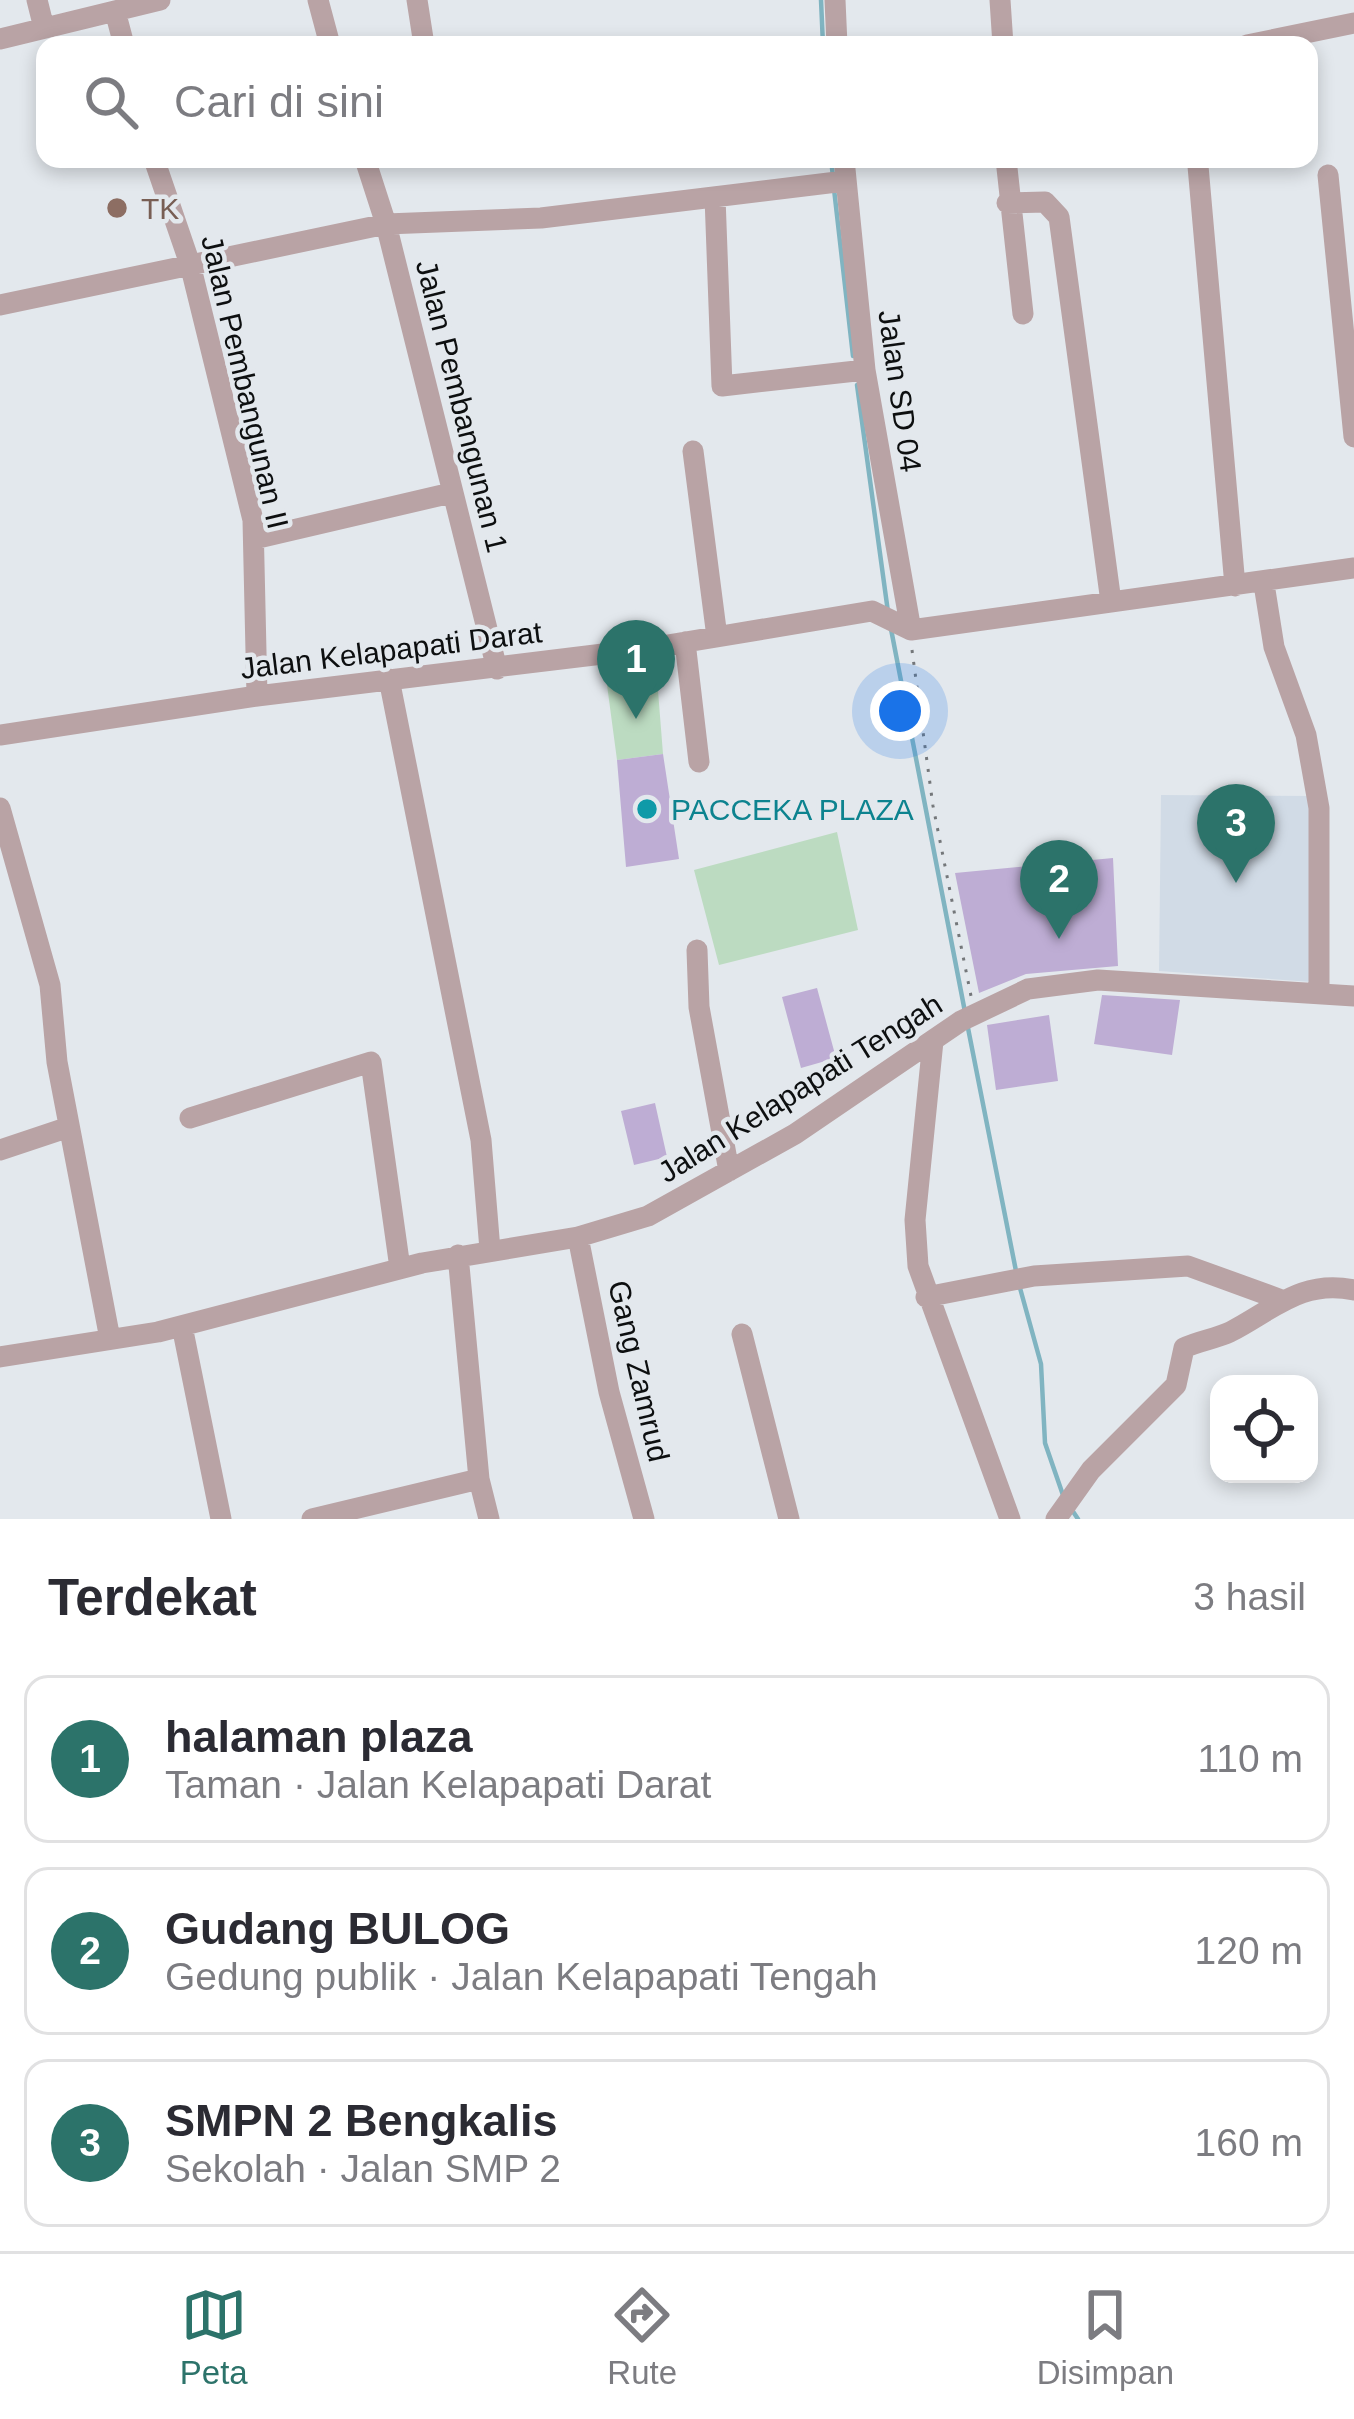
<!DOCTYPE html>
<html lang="id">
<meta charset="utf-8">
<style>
body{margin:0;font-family:Helvetica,sans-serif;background:#f2f2f3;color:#2b2b33}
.controls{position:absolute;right:36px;bottom:36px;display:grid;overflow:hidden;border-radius:24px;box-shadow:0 6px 18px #0003}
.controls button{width:108px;height:108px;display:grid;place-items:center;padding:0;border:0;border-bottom:3px solid #e1e1e2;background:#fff;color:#2b2b33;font:60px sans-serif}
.you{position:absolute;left:900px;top:711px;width:42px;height:42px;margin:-30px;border:9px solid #fff;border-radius:50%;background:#1a73e8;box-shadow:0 0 0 18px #1a73e833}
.badge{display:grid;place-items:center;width:78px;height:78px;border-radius:50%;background:#2c736a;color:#fff;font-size:39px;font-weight:700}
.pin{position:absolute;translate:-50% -99px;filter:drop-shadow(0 3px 6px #0008)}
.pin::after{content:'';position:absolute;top:63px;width:42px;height:36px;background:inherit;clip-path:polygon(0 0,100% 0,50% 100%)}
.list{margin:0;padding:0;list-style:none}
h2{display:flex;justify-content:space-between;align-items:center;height:156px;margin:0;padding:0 48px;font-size:51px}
h2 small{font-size:39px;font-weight:400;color:#7c7c81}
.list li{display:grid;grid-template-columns:78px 1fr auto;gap:36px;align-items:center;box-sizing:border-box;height:168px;margin:0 24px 24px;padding:0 24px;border:3px solid #e1e1e2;border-radius:24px}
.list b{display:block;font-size:45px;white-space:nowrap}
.list p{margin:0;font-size:39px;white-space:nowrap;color:#7c7c81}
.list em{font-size:39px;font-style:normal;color:#7c7c81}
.icon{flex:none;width:66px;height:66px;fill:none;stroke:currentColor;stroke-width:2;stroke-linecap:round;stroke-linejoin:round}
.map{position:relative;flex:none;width:1354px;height:1519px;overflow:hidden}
.search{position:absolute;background:#fff;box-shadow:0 6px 18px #0003;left:36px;right:36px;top:36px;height:132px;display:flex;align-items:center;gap:30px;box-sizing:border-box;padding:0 42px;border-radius:24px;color:#7c7c81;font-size:45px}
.sheet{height:732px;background:#fff}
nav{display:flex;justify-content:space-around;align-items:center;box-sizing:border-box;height:168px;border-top:3px solid #e1e1e2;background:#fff;font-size:33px;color:#7c7c81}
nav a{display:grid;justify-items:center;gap:6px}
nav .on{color:#2c736a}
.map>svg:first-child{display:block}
.built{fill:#d1dbe6}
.green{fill:#bcdbc1}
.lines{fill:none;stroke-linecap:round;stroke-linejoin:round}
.stream{stroke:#80b4c1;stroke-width:4.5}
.building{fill:#beadd4}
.path{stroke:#74777a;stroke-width:3;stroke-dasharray:3 9;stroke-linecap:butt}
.minor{stroke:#b9a3a5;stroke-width:21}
.education-dot{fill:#8d6e63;stroke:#e3e8ed;stroke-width:4.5}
.culture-dot{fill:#0f9aa8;stroke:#e3e8ed;stroke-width:4.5}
.labels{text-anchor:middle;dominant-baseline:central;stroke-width:9;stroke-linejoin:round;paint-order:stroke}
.education-label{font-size:30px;fill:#785e54;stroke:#e3e8ed;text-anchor:start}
.street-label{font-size:30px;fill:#0d0f10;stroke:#e3e8ed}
.culture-label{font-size:30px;fill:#0d838f;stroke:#e3e8ed;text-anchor:start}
</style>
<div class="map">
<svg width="1354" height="1519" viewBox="0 0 1354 1519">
<rect width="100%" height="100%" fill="#e3e8ed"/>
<path class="built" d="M1161 795 1313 796 1312 982 1159 971Z"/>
<path class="green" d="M657 678 663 754 617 760 607 685Z
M837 832 858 930 719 965 694 870Z"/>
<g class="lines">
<path class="stream" d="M821 0 823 45
M831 159 833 177
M834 189 853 356
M857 385 888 612
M891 629 965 1012
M967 1023 1016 1271
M1020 1288 1041 1364 1045 1443 1064 1498
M1070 1507 1078 1519"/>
</g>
<path class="building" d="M663 754 679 859 626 867 617 760Z
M1113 858 1118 966 1026 974 979 993 955 873Z
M817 988 836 1058 801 1068 782 997Z
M1102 995 1180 1000 1172 1055 1094 1044Z
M1049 1015 1058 1081 996 1090 987 1025Z
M655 1103 667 1157 634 1165 621 1111Z"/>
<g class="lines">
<path class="path" d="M912 650 933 806 971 996"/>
<path class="minor" d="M37 0 44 28
M318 0 330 45
M417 0 424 45
M835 0 837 45
M1000 0 1003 45
M115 11 124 45
M0 39 160 0
M1247 45 1354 23
M154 159 190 264 253 520 257 696
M365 159 386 224 497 669
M844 159 865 370 911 630
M1006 159 1023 314
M1198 166 1235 586
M1328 175 1354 437
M715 197 722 386 865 370
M1007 203 1045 202 1059 217 1111 602
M0 305 386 224 541 218 845 181
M693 451 717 637
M254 539 451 493
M1264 584 1274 647 1306 735 1319 808V990
M685 642 699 762
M389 679 481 1140 490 1250
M0 735 257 696 644 649 872 611 911 630 1354 568
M0 808 50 985 57 1062 110 1339
M697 950 699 1007 729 1171
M933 1041 915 1220 918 1266 1010 1519
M190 1118 371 1062 400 1268
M0 1150 69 1127
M578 1237 609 1392 644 1519
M458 1255 479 1479 489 1519
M926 1297 1034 1276 1188 1266 1279 1299
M182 1326 221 1519
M742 1334 789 1519
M0 1357 158 1332 422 1263 578 1237 648 1216 795 1134 961 1021 1028 989 1098 980 1354 996
M312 1519 479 1479
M1056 1519 1091 1470 1176 1385 1184 1348C1198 1341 1215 1339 1230 1332 1273 1310 1301 1279 1354 1290"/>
</g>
<circle class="education-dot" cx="117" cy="208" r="12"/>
<circle class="culture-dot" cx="647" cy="809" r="12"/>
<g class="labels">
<g class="education-label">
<text x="141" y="208">TK</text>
</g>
<g class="street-label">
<text transform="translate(245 382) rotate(77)">Jalan Pembangunan II</text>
<text transform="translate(900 391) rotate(82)">Jalan SD 04</text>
<text transform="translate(462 406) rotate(76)">Jalan Pembangunan 1</text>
<text transform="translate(391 650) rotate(-7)">Jalan Kelapapati Darat</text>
<text transform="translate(800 1088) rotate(-32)">Jalan Kelapapati Tengah</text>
<text transform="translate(639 1371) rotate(77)">Gang Zamrud</text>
</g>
<g class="culture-label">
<text x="671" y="809">PACCEKA PLAZA</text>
</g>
</g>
</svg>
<div class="controls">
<button><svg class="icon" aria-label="locate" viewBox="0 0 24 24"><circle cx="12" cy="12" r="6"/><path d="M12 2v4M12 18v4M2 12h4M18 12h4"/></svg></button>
</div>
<div class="you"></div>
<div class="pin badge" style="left:636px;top:719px">1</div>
<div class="pin badge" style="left:1059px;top:939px">2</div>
<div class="pin badge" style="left:1236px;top:883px">3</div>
<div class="search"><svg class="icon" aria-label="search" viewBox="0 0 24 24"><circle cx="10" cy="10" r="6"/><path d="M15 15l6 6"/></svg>Cari di sini</div>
</div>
<section class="sheet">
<h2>Terdekat<small>3 hasil</small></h2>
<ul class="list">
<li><span class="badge">1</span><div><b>halaman plaza</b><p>Taman · Jalan Kelapapati Darat</p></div><em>110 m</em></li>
<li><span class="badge">2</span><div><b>Gudang BULOG</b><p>Gedung publik · Jalan Kelapapati Tengah</p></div><em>120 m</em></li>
<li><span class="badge">3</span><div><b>SMPN 2 Bengkalis</b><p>Sekolah · Jalan SMP 2</p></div><em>160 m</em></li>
</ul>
</section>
<nav>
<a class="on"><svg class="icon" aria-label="map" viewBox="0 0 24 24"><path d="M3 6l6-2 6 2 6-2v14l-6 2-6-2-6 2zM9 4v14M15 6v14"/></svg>Peta</a>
<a><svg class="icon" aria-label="directions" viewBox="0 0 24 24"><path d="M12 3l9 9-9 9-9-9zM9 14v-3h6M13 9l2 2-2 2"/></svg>Rute</a>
<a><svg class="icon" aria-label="saved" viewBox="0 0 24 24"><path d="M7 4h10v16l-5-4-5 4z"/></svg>Disimpan</a>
</nav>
